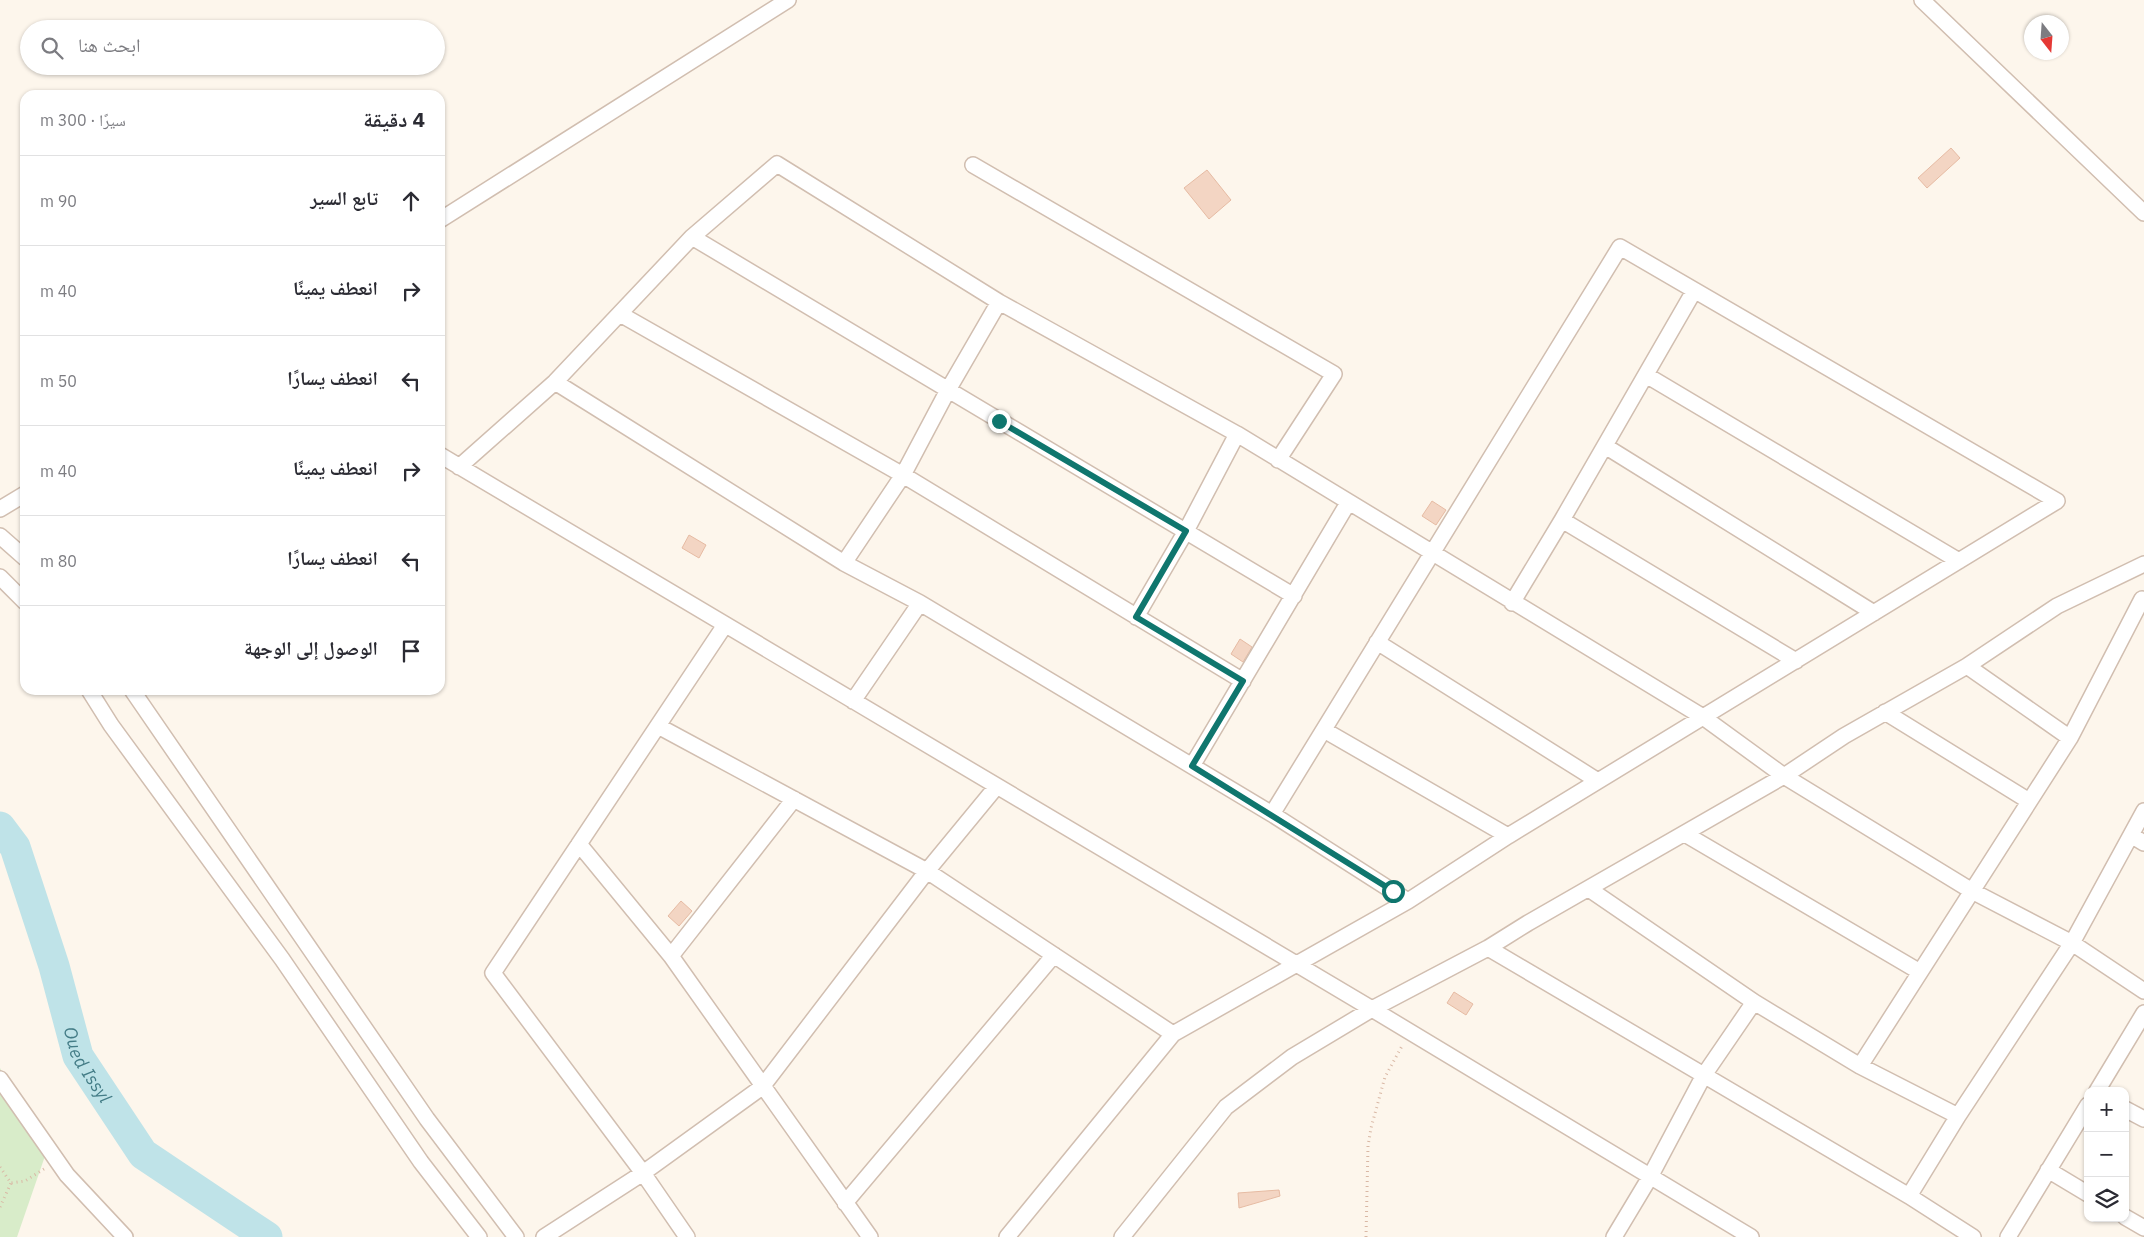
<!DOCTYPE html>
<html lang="ar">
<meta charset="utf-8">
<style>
body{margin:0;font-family:"IBM Plex Sans","Noto Naskh Arabic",sans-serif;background:#f7f7f7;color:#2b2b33;direction:rtl}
.controls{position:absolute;right:15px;bottom:15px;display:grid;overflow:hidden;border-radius:10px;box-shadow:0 1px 4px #0004}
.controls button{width:45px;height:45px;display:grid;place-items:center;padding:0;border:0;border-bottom:1px solid #e1e1e2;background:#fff;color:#2b2b33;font:25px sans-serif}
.compass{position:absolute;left:2024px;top:15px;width:45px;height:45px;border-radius:50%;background:#fff;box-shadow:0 1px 4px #0004;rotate:163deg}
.stop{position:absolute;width:15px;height:15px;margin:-11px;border:4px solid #0f766e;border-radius:50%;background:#fff}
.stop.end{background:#0f766e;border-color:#fff;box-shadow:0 1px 5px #0008}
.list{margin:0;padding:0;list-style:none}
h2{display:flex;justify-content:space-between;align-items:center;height:65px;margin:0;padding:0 20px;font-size:21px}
h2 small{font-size:16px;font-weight:400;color:#7c7c81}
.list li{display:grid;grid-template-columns:32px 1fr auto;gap:15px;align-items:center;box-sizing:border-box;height:90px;padding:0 20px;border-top:1px solid #e1e1e2}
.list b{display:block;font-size:19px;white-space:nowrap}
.list em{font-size:16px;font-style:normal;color:#7c7c81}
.icon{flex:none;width:28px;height:28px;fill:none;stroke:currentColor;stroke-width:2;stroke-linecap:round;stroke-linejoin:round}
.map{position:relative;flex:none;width:2144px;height:1237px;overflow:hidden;direction:ltr}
.search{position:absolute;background:#fff;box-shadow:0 1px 4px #0004;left:20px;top:20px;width:425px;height:55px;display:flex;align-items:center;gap:12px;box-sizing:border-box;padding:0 18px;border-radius:28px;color:#7c7c81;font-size:19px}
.panel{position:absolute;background:#fff;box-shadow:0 1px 4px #0004;left:20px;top:90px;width:425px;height:605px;border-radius:15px;direction:rtl}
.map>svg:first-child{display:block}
.green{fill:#d8ecc9}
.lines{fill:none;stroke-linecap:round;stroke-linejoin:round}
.river{stroke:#bfe3e8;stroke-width:31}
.building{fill:#f3d5c3;stroke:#e6bba3}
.minor-casing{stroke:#d1beb0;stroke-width:18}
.path{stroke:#d9b8a5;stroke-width:3;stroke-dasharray:1 4;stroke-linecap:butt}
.minor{stroke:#fff;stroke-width:15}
.route{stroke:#0f766e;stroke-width:6}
.labels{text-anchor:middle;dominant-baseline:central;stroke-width:4;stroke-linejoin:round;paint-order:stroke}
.water-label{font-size:18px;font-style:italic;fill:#437c86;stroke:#fffaf3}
</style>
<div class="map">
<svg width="2144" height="1237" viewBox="0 0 2144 1237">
<rect width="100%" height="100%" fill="#fdf6ec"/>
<path class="green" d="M0 1068 45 1156 17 1237H0Z"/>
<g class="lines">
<path class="river" id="s1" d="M0 827 15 847 54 966 78 1056 143 1154 267 1237"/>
</g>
<path class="building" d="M1951 148 1960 158 1927 188 1918 178Z
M1207 170 1231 200 1209 219 1184 188Z
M1432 501 1446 510 1436 525 1422 516Z
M689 535 706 545 699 558 682 548Z
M1240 639 1252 647 1243 662 1231 654Z
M681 901 692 911 679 926 668 916Z
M1454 992 1473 1004 1466 1015 1447 1003Z
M1279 1190 1280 1196 1239 1208 1238 1193Z"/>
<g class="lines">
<g class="minor-casing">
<path id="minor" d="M1922 0 2144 213
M973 165 1334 374 1278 460
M440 220 788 0
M692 237 1294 596
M620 314 903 475 1243 681
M1646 375 1959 561
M555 382 844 563 920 603 1192 766 1272 814 1408 901
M1605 446 1874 613
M440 455 1372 1009 1751 1237
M459 467 555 382 692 237 777 164 999 302 1237 434 1703 717 1784 776 1972 891 2072 943 2144 991
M0 509 25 494
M1562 520 1796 661
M0 536 25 558
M844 563 903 475 948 390 999 302
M0 577 25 602
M1512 603 1562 520 1694 291
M1136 617 1186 531 1237 434
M1377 642 1598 781
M1967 666 2070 738
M89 690 111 725 282 959 421 1162 479 1237
M132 690 427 1119 516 1237
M853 701 920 603
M1885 712 2029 801
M658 726 927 871 1173 1034
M1324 730 1508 836
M1192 766 1348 503
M1685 834 1920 972
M2131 835 2144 843
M579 844 671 956 870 1237
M1589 889 1754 1002 1860 1066 1958 1116
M1488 948 1909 1196 1973 1237
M671 956 794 799
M1860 1066 2070 738 2142 599 2144 600
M0 1079 67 1175 125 1237
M2097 1091 2144 1013
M2125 1109 2144 1119
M2048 1170 2088 1194
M1909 1196 1958 1116 2072 943 2144 811
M845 1203 1054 955
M2125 1217 2144 1228
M544 1237 643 1173 762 1087 927 871 997 786
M687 1237 643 1173 493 973 725 625
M1007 1237 1173 1034 1408 901 1508 836 2057 501 1620 247 1272 814
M1122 1237 1226 1107 1292 1057 1372 1009 1488 948 1528 923 1784 776 1844 736 1967 666 2057 606 2144 564
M1614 1237 1650 1177 1704 1075 1754 1002
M2008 1237 2088 1105"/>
</g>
<path class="path" d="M0 1167 11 1183 25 1181 44 1169
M0 1207 11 1183
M1366 1237 1368 1146 1371 1128 1385 1077 1402 1046"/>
<use href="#minor" class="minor"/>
</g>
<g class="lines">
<path class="route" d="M999 421 1186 531 1136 617 1243 681 1192 766 1393 891"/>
</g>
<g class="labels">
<g class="water-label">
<text stroke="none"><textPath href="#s1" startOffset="255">Oued Issyl</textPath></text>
</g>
</g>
</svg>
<div class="controls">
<button>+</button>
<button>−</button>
<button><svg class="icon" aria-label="layers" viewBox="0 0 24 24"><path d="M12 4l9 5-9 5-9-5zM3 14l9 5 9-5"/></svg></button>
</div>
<svg class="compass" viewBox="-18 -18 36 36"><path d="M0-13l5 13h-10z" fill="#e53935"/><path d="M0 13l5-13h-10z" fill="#7c7c81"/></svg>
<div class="stop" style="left:1393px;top:891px"></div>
<div class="stop end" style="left:999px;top:421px"></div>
<div class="search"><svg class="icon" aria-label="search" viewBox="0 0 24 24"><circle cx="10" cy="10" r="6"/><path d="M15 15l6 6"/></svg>ابحث هنا</div>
<section class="panel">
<h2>4 دقيقة<small>سيرًا · 300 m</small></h2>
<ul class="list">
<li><svg class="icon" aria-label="ahead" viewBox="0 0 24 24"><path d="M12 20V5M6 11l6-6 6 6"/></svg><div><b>تابع السير</b></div><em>90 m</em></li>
<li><svg class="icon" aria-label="right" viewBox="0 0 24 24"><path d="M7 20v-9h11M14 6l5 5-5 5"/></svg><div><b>انعطف يمينًا</b></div><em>40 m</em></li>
<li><svg class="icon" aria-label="left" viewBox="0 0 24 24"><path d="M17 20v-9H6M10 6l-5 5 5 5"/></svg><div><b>انعطف يسارًا</b></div><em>50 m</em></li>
<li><svg class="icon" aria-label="right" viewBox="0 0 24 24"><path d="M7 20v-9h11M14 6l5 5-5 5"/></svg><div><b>انعطف يمينًا</b></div><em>40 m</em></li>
<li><svg class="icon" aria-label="left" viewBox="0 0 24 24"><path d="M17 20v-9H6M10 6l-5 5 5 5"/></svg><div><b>انعطف يسارًا</b></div><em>80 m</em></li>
<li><svg class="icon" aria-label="arrive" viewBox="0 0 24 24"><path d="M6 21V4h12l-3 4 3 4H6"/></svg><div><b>الوصول إلى الوجهة</b></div></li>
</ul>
</section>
</div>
